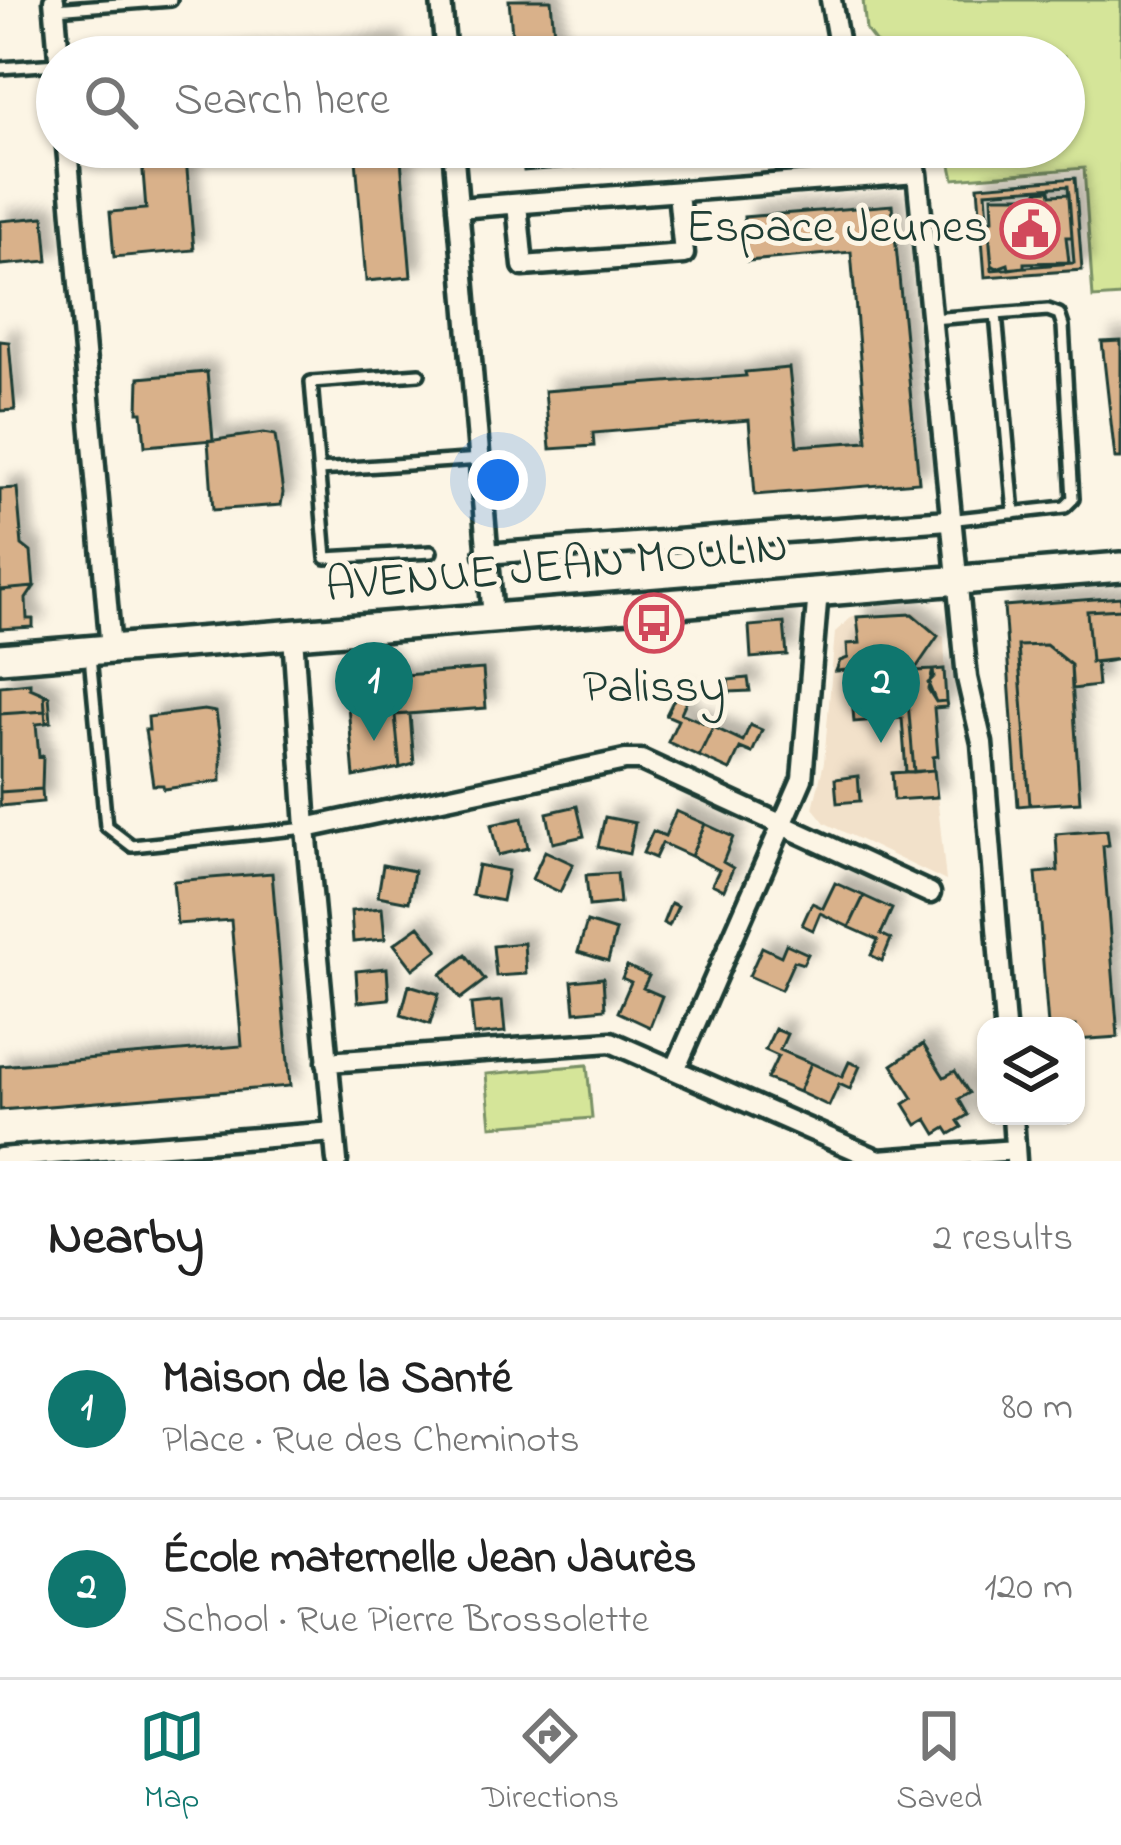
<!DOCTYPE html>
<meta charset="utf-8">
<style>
body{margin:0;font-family:"Indie Flower",sans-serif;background:#f2f2f2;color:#222}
.controls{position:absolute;right:36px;bottom:36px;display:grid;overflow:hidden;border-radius:24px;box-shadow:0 3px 9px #0004}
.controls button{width:108px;height:108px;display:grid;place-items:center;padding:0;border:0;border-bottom:3px solid #e0e0e0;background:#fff;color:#222;font:60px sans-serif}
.you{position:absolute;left:498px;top:480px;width:42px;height:42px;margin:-30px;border:9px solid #fff;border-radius:50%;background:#1a73e8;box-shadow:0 0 0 18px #1a73e833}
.badge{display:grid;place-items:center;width:78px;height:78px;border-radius:50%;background:#0f766e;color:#fff;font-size:39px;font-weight:700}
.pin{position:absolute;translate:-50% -99px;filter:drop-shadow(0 3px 6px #0008)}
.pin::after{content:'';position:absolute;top:63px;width:42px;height:36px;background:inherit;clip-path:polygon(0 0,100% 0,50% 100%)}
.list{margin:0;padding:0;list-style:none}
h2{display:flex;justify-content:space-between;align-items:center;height:156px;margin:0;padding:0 48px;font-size:51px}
h2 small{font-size:39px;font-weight:400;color:#767676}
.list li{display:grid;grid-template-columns:78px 1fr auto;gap:36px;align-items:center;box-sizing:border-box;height:180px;padding:0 48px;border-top:3px solid #e0e0e0}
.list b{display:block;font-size:45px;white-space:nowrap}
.list p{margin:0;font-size:39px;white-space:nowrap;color:#767676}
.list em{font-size:39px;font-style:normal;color:#767676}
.icon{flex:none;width:66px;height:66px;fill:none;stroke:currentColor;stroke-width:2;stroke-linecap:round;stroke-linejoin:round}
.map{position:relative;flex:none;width:1121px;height:1161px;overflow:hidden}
.search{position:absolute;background:#fff;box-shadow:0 3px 9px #0004;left:36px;right:36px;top:36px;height:132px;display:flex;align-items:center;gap:30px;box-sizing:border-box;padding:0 42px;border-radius:66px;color:#767676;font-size:45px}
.sheet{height:516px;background:#fff}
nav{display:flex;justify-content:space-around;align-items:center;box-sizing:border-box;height:168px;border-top:3px solid #e0e0e0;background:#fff;font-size:33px;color:#767676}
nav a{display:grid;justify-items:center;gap:6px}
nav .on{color:#0f766e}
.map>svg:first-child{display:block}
.built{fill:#f2e1ca}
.green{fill:#d5e599;stroke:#7a9166;stroke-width:3}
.building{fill:#d9b18a;stroke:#1f3d34;stroke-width:3;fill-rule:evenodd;filter:url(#shadow)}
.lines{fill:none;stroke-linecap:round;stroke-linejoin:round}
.lane-casing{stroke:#1f3d34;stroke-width:18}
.street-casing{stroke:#1f3d34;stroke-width:27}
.secondary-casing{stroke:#1f3d34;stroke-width:36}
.lane{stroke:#fcf5e5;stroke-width:9}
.street{stroke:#fcf5e5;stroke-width:18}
.secondary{stroke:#fcf5e5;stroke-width:27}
.labels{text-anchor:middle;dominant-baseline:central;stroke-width:10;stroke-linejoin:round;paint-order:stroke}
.poi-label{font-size:48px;fill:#1f3d34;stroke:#fcf5e5;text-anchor:end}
.street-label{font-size:48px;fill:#1f3d34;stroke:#fcf5e5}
</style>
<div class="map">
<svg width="1121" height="1161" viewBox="0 0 1121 1161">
<defs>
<filter id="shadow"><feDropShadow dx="10" dy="-10" stdDeviation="6" flood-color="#0004"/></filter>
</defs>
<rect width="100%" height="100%" fill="#fcf5e5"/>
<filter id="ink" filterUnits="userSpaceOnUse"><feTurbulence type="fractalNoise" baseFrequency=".00833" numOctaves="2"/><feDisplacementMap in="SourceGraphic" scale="24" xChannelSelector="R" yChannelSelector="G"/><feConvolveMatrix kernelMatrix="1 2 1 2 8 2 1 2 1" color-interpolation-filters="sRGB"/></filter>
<g filter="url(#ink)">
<path class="built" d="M914 612 944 637 947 707 936 709 938 756 933 757 946 881 825 823 813 808 824 762 835 632 853 616Z"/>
<path class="green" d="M863 0H1121V296L1093 298 1084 168 954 179 947 147H1064V57H887L866 30Z
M587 1065 592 1118 491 1126 486 1074Z"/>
<path class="building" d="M509 0H551L556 57H514Z
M391 43 392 57H216Z
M141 147H185L194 250 114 257 110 212 146 209Z
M355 147H400L411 277 366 281Z
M521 147H769L770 151 524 171Z
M1075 178 1082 270 985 277 978 186ZM1068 186 1074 263 992 270 986 192Z
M1050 190 1051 195 1069 194 1072 237H1066L1069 262 1024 263V267L1009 269 1008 264 997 268 992 265 988 221 993 220 992 196H1038V191Z
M892 205 919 482 755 495 749 420 593 433 594 446 550 449 545 391 746 376 745 372 789 368 797 446 867 441 851 252 747 261 744 217Z
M44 217 48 261 0 265V221Z
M0 341 9 342 15 410 0 411Z
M1121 341V458H1115L1102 342Z
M207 372 213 440 145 446 142 412H138L139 378Z
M263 433 275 435 283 493 281 505 213 510 208 441Z
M17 488 22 545 31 552 34 587 0 590V489Z
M34 587 26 599 27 619H33V627L0 629V590Z
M1121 597V609L1087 611 1091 662 1121 659 1096 663 1098 686 1072 689 1071 665 1046 645 1018 646 1030 805 1018 806 1004 606Z
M1121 609V659L1091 662 1087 611Z
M912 614 938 636 914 671 933 670 928 689 936 702 946 701 947 707 934 708 938 756 933 757 934 770 914 772 907 690 895 691 890 705 875 710 863 702 859 669 836 671 840 661 848 658 847 644 860 643 857 617Z
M784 623 787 655 751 658 749 626Z
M1046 645 1071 665 1080 802 1030 805 1018 646Z
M483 669 486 708 395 715 400 768 354 777 346 681 392 677V680L405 679V675Z
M859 669 861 697 870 708H887L895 691 907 690 914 772H906L902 718 854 722 850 670Z
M944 669 946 701 936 702 928 683 934 677 933 670Z
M748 678 750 691 729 692 728 680Z
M30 683V688L44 694 45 711 0 714V686Z
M677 693 688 697 681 713 713 727 699 756 668 742 678 720 666 715Z
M44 694 49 696 51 722 46 723Z
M204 710 216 712 221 746V781L164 789 163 785H153L145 730H149L148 717Z
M45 711 46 723 36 724 39 757 43 756 42 789 0 792V714Z
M410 714 414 764 400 768 395 715Z
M750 725 762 730 752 753 740 748 730 770 699 756 713 727 743 741Z
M934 770 937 797 894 800 892 773Z
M858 776 860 801 837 803 835 779Z
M42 789 43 802 0 806V792Z
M577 806 584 836 553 843 547 813Z
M676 811 705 824 691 856 662 843 655 858 643 853 653 831 665 836Z
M605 817 635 823 629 854 598 847Z
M522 818 528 848 498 855 491 825Z
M705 824 733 837 723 862 733 868 724 890 712 884 719 870 691 856Z
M1107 830 1109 845 1103 846 1118 1037 1076 1040V1026H1048L1036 873 1058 871 1056 834Z
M545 851 573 864 560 892 532 879Z
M383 865 414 871 409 902 378 896Z
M478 865 508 871 502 901 472 895Z
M272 873 290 1086 0 1110V1066L242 1046 231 920 177 924 173 881Z
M617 873 620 903 589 906 586 875Z
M835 883 864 896 849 927 820 913 813 930 802 925 812 903 823 908Z
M864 896 892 909 881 934 891 939 882 961 871 955 878 940 849 927Z
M671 903 678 906 669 926 663 923Z
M382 908 385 939 353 942 351 911Z
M587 922 616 931 608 961 578 952Z
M419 926 438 950 413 969 394 944Z
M524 943 526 974 496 976 493 946Z
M786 944 808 954 803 964 794 961 781 990 749 976 762 947 781 956Z
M466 955 485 980 460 999 441 974Z
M627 966 649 976 643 988 662 996 650 1027 618 1012 631 982 622 978Z
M387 968 389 999 358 1002 356 971Z
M603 978 605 1009 575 1012 572 981Z
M409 985 439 994 430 1024 401 1015Z
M502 1001 505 1032 474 1035 471 1004Z
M775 1029 787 1034 780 1050 811 1063 799 1092 767 1079 778 1056 765 1050Z
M923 1044 944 1077 955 1071 969 1093 959 1099 968 1115 958 1121 962 1127 950 1134 946 1128 936 1134 927 1119 917 1125 904 1104 913 1098 892 1065Z
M849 1062 860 1066 850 1089 839 1084 829 1106 799 1092 811 1063 842 1077Z"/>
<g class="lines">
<g class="lane-casing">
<path id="lane" d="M55 9 171 0
M0 68 57 64
M996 314 1014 513
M931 319 1048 310 1059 314 1063 326 1073 499 1065 507 948 520
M419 374 311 382 326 558 431 552
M319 470 481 459
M90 656 106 826 132 846 306 828"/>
</g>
<g class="street-casing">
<path id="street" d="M54 0 59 57
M441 0 446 57
M831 0 841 57
M67 147 111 649
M453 147 493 618
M910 147 917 173 967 678 982 743 1005 1026
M517 204 523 266 684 254 678 192
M458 208 917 173
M485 554 948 520
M293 635 306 828 337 1161
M306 828 625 760H641L930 893
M327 1062 611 1042 879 1160 1015 1150
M675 1070 802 779 818 591
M1013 1116 1016 1161
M0 1158 334 1132"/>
</g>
<g class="secondary-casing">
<path id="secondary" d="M0 658 1121 567"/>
</g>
<use href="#lane" class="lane"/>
<use href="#street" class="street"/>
<use href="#secondary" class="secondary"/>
</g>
</g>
<defs>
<g id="civic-ring" transform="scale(3)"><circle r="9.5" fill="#fcf5e5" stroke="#d1495b" stroke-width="1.5"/><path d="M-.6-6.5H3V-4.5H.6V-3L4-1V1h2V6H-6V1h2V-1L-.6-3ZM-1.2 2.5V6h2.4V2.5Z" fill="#d1495b"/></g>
<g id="bus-ring" transform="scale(3)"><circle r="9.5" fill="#fcf5e5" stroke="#d1495b" stroke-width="1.5"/><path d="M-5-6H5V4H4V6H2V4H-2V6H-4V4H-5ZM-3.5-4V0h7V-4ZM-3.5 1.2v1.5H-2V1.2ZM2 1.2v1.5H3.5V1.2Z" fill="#d1495b"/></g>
</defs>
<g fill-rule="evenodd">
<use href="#civic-ring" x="1030" y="229"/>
<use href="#bus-ring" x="654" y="623"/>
</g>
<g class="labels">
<g class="poi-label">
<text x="988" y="229">Espace Jeunes</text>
<text x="654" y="689" text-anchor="middle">Palissy</text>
</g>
<g class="street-label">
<text transform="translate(557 568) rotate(-5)">AVENUE JEAN MOULIN</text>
</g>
</g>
</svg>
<div class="controls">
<button><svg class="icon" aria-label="layers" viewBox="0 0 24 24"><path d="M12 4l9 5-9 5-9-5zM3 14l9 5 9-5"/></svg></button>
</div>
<div class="you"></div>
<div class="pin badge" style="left:374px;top:741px">1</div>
<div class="pin badge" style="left:881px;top:743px">2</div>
<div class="search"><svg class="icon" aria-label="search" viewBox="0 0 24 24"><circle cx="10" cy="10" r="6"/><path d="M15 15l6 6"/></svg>Search here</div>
</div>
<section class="sheet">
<h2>Nearby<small>2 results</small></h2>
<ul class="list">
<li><span class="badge">1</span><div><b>Maison de la Santé</b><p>Place · Rue des Cheminots</p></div><em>80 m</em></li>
<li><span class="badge">2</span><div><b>École maternelle Jean Jaurès</b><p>School · Rue Pierre Brossolette</p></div><em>120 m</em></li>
</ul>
</section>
<nav>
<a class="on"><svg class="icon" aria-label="map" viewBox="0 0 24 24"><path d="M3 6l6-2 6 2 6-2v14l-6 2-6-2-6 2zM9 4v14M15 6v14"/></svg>Map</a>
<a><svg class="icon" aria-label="directions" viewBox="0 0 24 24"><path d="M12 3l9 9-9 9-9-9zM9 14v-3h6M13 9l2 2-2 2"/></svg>Directions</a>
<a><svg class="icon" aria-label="saved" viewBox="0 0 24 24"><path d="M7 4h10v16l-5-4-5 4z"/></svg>Saved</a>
</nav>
